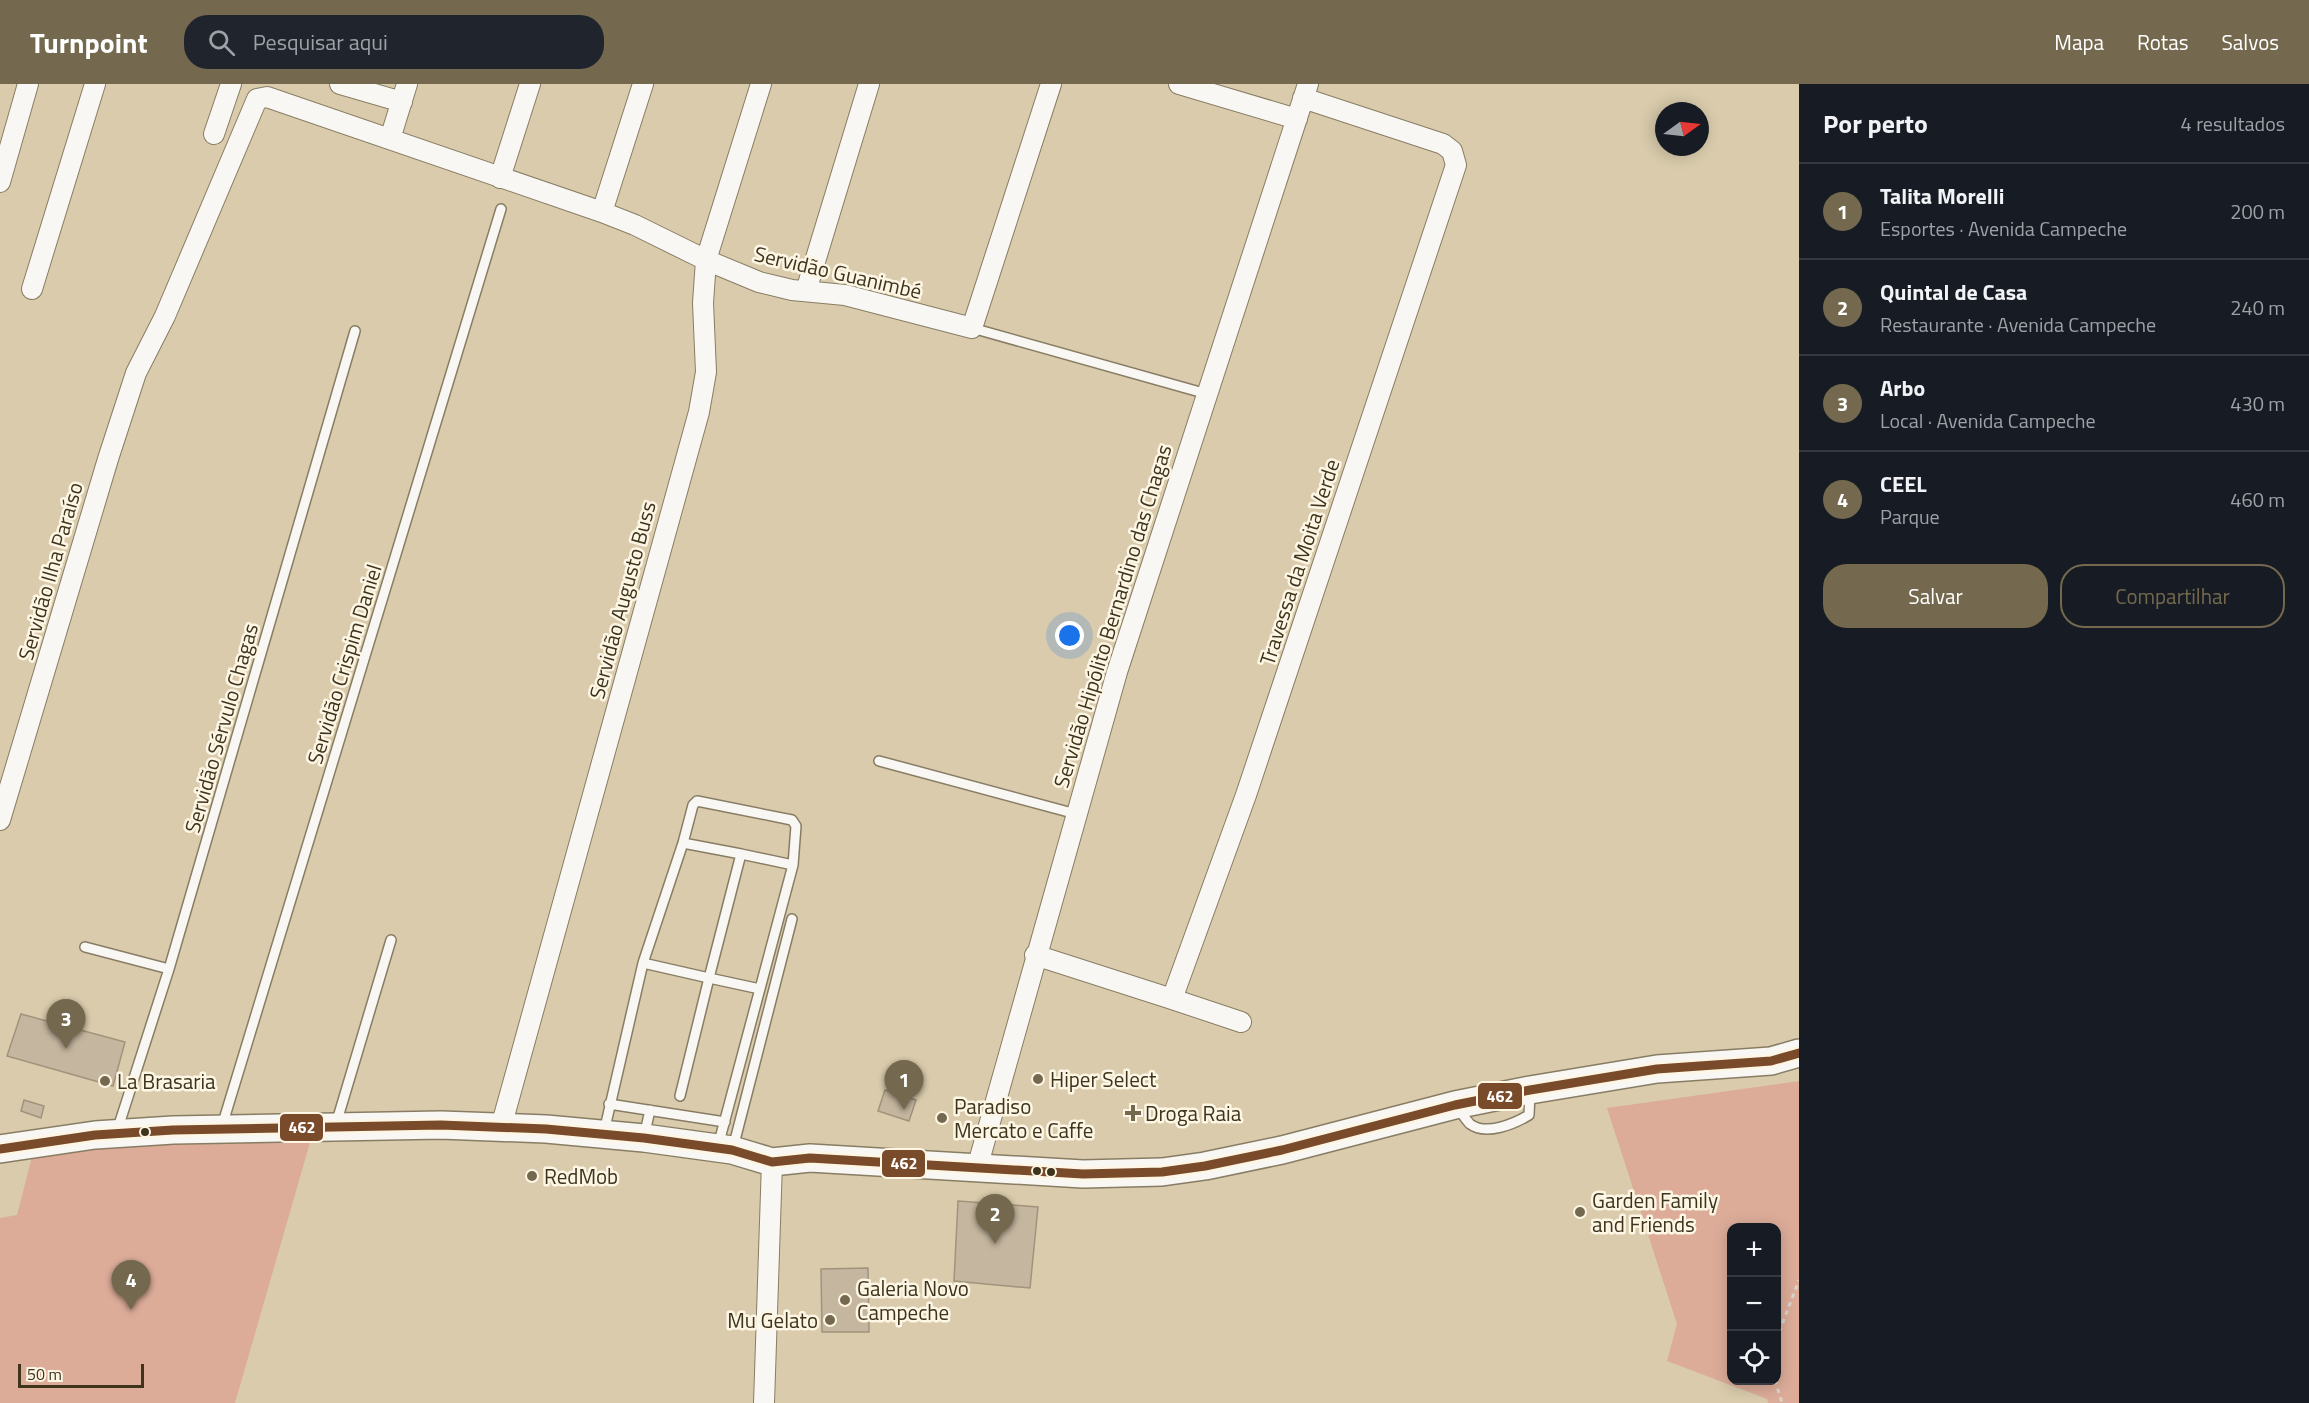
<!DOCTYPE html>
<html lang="pt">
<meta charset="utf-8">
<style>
body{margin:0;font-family:"Titillium Web",sans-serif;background:#20242c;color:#f1f3f6}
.controls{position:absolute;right:18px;bottom:18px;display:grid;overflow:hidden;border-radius:12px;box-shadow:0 3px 15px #0003}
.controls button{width:54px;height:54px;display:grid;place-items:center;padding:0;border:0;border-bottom:2px solid #363941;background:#171b24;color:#f1f3f6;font:30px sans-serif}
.compass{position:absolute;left:1655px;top:18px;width:54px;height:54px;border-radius:50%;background:#171b24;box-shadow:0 3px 15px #0003;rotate:75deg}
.scale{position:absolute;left:18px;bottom:15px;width:126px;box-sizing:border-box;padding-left:6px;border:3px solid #3e341c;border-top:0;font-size:16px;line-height:21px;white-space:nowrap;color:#3e341c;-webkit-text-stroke:4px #fef6e5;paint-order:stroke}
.you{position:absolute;left:1070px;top:552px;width:21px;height:21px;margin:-15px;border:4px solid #fff;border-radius:50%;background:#1a73e8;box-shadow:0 0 0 9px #1a73e833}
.badge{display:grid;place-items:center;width:39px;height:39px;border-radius:50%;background:#74694e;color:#fff;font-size:20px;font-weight:700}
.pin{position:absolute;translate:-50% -50px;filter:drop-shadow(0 2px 3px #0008)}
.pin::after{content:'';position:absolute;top:32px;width:21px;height:18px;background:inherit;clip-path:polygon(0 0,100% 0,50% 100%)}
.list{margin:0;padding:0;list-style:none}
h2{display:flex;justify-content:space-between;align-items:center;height:78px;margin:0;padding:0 24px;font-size:26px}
h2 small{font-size:20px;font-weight:400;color:#9ea1a6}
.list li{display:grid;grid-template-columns:39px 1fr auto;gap:18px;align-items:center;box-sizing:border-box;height:96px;padding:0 24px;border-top:2px solid #363941}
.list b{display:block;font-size:22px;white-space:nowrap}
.list p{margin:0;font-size:20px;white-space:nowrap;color:#9ea1a6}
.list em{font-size:20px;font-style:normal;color:#9ea1a6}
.actions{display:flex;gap:12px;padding:18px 24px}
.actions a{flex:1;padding:14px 0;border:2px solid #74694e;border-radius:24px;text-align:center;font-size:21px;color:#74694e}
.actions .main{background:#74694e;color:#fff}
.icon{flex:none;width:33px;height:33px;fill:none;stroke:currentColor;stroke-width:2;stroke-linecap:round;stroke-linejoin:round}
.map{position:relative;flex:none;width:1799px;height:1319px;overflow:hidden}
header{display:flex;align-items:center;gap:36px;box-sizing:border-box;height:84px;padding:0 30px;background:#74694e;color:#fff}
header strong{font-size:28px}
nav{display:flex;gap:33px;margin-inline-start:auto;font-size:21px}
.search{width:420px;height:54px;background:#20242c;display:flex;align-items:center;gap:15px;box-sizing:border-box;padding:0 21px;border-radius:24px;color:#9ea1a6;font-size:22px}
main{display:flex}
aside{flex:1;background:#171b24}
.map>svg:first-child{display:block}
.green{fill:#dcac99;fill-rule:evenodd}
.building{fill:#c5b69f;stroke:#a1937c;stroke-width:1.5}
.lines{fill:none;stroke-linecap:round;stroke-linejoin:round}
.service-casing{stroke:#887d64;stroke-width:12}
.minor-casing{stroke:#887d64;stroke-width:22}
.secondary-casing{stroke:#887d64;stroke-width:30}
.path{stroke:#d9d4cb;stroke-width:3;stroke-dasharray:4.5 4.5;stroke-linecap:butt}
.service{stroke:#f9f7f3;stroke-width:9}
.minor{stroke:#f9f7f3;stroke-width:20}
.secondary{stroke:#f9f7f3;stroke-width:27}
.bus-1-casing{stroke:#fef6e5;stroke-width:14}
.bus-1{stroke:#7a4b2a;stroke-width:9}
.poi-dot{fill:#74694e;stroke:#fef6e5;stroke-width:2}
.bus-dot{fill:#3e341c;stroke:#fef6e5;stroke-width:2}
.labels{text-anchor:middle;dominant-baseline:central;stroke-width:5;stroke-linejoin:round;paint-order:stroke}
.street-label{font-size:21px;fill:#3e341c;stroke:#fef6e5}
.poi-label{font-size:21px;fill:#3e341c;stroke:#fef6e5;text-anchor:start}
.line-badge{stroke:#fef6e5;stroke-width:2}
.badge-label{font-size:16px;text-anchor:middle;font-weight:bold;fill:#fff}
</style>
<header>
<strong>Turnpoint</strong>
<div class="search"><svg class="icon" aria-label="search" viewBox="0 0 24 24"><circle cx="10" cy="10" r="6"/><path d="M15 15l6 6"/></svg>Pesquisar aqui</div>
<nav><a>Mapa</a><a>Rotas</a><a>Salvos</a></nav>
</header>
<main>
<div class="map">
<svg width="1799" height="1319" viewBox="0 0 1799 1319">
<rect width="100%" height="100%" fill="#d9cbac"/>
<path class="green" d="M1799 997V1319H1768L1767 1315 1667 1277 1677 1240 1607 1024ZM1732 1144H1776V1296H1732Z
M311 1055 235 1319H0V1134L17 1131 33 1069 155 1058Z"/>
<path class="building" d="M21 930 125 958 113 1002 7 972Z
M885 1006 916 1016 909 1037 878 1027Z
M24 1016 44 1022 41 1034 21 1027Z
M958 1117 1038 1123 1030 1204 954 1197Z
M868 1184 869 1248H822L821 1185Z"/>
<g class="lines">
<g class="service-casing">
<path id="service" d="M972 244 1207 310
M879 677 1076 730
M683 759 741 770
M85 863 169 885
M643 879 709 894 680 1012
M609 1020 725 1038
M1458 1025C1462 1029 1466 1036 1470 1040 1486 1052 1514 1040 1529 1031L1530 1009
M336 1040 391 856
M222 1042 501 125
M117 1047 169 885 355 247
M604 1048 643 879 683 759 693 721 697 717 792 736 796 742 793 781 741 770 709 894 760 905
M644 1053 650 1026
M718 1062 793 781
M733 1064 792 835"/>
</g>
<g class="minor-casing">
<path id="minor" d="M340 0 402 18
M1179 0 1297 35
M214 50 231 0
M390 55 407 0
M500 94 530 0
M0 98 28 0
M602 128 643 0
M32 205 95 0
M806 207 869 0
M0 736 108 375 136 289 165 232 257 15 267 13 602 128 635 141 706 176 759 198 792 206 845 211 972 244 1051 0
M1035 871 1172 915 1246 711 1456 81 1452 67 1443 60 1303 14
M1172 915 1241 938
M501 1043 699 328 706 288 703 219 706 176 761 0
M977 1084 1117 588 1308 0
M764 1319 772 1078"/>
</g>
<g class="secondary-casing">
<path id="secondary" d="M0 1065 95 1051 173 1046 441 1041 546 1045 644 1054 732 1066 772 1078 810 1074 1083 1090 1162 1088 1205 1082 1282 1066 1455 1021 1530 1006 1657 985 1771 977 1799 969"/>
</g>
<path class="path" d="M1776 1256 1799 1196
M1775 1296 1782 1319"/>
<use href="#service" class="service"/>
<use href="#minor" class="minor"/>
<use href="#secondary" class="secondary"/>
<g class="bus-1-casing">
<path id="bus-1" d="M0 1065 95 1051 173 1046 441 1041 546 1045 644 1054 732 1066 772 1078 810 1074 1083 1090 1162 1088 1205 1082 1282 1066 1455 1021 1530 1006 1657 985 1771 977 1799 969"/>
</g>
<use href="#bus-1" class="bus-1"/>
</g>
<g class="poi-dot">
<circle cx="1038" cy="995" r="6"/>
<circle cx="105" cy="997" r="6"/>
<path d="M1130 1020h6v6h6v6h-6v6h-6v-6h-6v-6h6z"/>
<circle cx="942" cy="1034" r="6"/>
<circle cx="532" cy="1092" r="6"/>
<circle cx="1580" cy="1128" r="6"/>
<circle cx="845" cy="1216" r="6"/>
<circle cx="830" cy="1236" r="6"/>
</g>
<g class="bus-dot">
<circle cx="145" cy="1048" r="5"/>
<circle cx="1037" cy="1087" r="5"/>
<circle cx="1051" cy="1088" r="5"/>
</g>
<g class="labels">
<g class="street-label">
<text transform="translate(838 188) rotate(13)">Servidão Guanimbé</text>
<text transform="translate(1299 478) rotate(-72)">Travessa da Moita Verde</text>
<text transform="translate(50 487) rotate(-74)">Servidão Ilha Paraíso</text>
<text transform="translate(622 516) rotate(-75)">Servidão Augusto Buss</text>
<text transform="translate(1112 532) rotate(-73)">Servidão Hipólito Bernardino das Chagas</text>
<text transform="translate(344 580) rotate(-73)">Servidão Crispim Daniel</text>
<text transform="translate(221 644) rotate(-74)">Servidão Sérvulo Chagas</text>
</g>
<g class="poi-label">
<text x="1050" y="995">Hiper Select</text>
<text x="117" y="997">La Brasaria</text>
<text x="954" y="1022">Paradiso<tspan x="954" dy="24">Mercato e Caffe</tspan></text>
<text x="1145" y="1029">Droga Raia</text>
<text x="544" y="1092">RedMob</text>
<text x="1592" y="1116">Garden Family<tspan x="1592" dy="24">and Friends</tspan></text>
<text x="857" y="1204">Galeria Novo<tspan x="857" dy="24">Campeche</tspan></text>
<text x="818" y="1236" text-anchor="end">Mu Gelato</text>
</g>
</g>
<g class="line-badge">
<rect x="1477" y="998" width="46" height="28" rx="6" fill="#7a4b2a"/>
<rect x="279" y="1029" width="45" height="29" rx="6" fill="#7a4b2a"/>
<rect x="881" y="1065" width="45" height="29" rx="6" fill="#7a4b2a"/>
</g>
<g class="badge-label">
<text x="1500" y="1018">462</text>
<text x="302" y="1049">462</text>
<text x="904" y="1085">462</text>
</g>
</svg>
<div class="controls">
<button>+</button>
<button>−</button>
<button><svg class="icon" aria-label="locate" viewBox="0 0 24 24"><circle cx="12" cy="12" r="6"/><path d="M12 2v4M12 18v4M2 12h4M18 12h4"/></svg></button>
</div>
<svg class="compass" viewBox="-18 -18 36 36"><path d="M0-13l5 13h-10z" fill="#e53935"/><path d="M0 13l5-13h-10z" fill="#9ea1a6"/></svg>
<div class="scale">50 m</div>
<div class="you"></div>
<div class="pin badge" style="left:904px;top:1026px">1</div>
<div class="pin badge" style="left:995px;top:1160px">2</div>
<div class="pin badge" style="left:66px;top:965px">3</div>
<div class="pin badge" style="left:131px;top:1226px">4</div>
</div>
<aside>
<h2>Por perto<small>4 resultados</small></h2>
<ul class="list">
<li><span class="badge">1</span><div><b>Talita Morelli</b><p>Esportes · Avenida Campeche</p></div><em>200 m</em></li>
<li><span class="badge">2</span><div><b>Quintal de Casa</b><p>Restaurante · Avenida Campeche</p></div><em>240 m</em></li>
<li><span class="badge">3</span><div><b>Arbo</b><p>Local · Avenida Campeche</p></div><em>430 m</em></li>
<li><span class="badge">4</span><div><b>CEEL</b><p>Parque</p></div><em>460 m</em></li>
</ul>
<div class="actions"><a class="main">Salvar</a><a>Compartilhar</a></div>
</aside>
</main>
